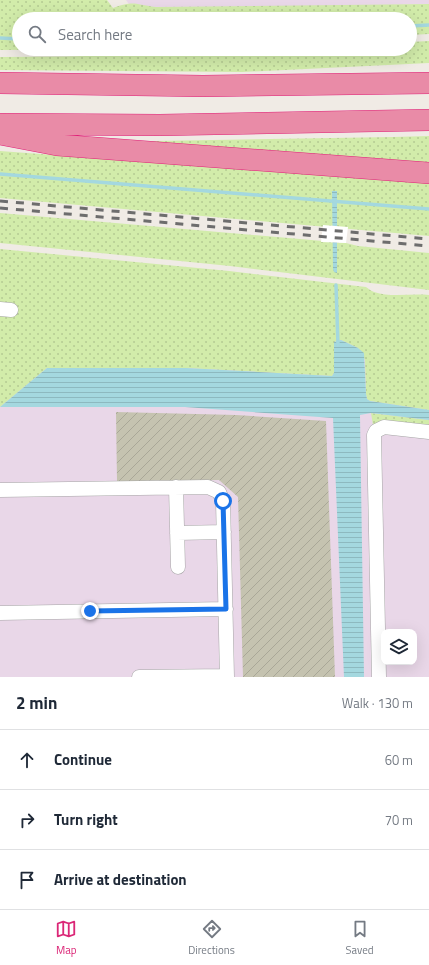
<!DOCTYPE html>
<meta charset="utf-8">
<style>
body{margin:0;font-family:"Titillium Web",sans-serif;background:#f6f6f7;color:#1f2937}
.controls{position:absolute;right:12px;bottom:12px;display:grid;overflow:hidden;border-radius:8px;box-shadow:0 4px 16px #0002}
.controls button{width:36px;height:36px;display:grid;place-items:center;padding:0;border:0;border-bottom:1px solid #e0e1e3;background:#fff;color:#1f2937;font:20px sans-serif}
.stop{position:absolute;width:12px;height:12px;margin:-9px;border:3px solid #1a73e8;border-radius:50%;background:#fff}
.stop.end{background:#1a73e8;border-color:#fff;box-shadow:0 1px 4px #0008}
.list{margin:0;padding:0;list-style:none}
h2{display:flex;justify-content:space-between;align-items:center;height:52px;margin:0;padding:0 16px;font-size:17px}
h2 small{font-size:13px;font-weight:400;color:#747a83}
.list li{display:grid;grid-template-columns:26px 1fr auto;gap:12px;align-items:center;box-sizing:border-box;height:60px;padding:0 16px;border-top:1px solid #e0e1e3}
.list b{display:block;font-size:15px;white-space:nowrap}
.list em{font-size:13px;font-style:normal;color:#747a83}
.icon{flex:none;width:22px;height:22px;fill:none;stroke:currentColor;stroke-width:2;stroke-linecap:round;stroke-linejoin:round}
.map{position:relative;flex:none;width:429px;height:677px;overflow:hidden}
.search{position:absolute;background:#fff;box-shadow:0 4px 16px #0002;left:12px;right:12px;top:12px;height:44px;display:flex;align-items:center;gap:10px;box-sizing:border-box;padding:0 14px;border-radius:22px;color:#747a83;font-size:15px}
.sheet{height:232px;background:#fff}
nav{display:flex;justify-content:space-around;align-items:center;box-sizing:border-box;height:56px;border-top:1px solid #e0e1e3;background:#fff;font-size:11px;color:#747a83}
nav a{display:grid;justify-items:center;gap:2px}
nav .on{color:#db2777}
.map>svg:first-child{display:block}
.industrial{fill:#e9d7e8;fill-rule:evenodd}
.construction{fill:url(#construction-furrows)}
.grass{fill:url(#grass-dots)}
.water{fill:url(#water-rules)}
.pier{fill:#fff}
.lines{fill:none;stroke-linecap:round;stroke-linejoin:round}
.stream{stroke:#a4d8df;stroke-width:3.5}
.minor-casing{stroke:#a6a6a6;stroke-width:15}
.highway-casing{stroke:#e02078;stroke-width:22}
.minor{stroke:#fff;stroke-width:14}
.highway{stroke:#e98ba7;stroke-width:21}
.rail{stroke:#6d6d6d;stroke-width:3;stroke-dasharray:8 8;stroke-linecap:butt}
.route{stroke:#1a73e8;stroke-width:5}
</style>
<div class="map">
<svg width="429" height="677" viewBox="0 0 429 677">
<defs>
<pattern id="construction-furrows" width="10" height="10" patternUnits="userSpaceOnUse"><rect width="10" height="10" fill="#c5c3b0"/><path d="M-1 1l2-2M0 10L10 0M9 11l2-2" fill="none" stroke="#a9a797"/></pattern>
<pattern id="grass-dots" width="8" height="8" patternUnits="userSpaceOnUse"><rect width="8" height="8" fill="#d2ecaa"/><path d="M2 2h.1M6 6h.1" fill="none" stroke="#b4ca92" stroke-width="1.8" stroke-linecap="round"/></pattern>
<pattern id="water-rules" width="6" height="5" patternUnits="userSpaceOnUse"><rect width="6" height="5" fill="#a4d8df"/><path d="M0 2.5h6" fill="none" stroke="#8db9bf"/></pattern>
</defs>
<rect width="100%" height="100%" fill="#f0ebe5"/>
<path class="industrial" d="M126 0H429V8L133 10Z
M0 281 429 321V677H0ZM384 632H414V662H384Z"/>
<path class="construction" d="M116 412 236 415 326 421 335 677H243L238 497 219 480 117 482Z"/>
<path class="grass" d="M0 0H107L113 8C136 0 134 5 156 7L429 4V34L410 35V19H19V49H151L0 50Z
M429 41V63L242 72 0 70V57C137 57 273 49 410 49V42Z
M429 136V170L98 142 393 137Z
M0 151 429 183V236L0 198Z
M0 213 346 243 358 246 429 253V290L230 266 0 243Z
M0 249 229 271 366 287C369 289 371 291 374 292 392 298 411 293 429 295V410L370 401 367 399 366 394 365 360 358 348 341 340 334 342V373L332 376 186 368H47L0 407Z
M371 413 429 420V426L385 421 373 425Z"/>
<path class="water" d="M332 191H337V273L334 272 333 269Z
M341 340 358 348 364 353 366 394 367 399 370 401 429 410V420L371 413 360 415 364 677H344L333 418 185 407H0L47 368H186L332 376 334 373V342Z"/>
<path class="pier" d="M323 225 348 227 346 243 321 242Z"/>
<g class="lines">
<path class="stream" d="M410 26 429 25
M0 38 19 39
M0 174 429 209
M336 285 338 345"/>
<g class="minor-casing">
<path id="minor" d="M0 309 11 310
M176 487 178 567
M0 490 208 487 219 492 223 501 227 677
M177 533 224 532
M0 613 226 609
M139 677 227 676
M379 677 374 435 376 431 384 427 429 432"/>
</g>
<g class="highway-casing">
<path id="highway" d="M0 83 203 86 429 83
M0 124 160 125 429 120
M0 134 57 145 429 173"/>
</g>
<use href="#minor" class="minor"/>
<use href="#highway" class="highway"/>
<path class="rail" d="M0 201 429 239
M0 208 429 246"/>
</g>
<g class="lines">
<path class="route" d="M90 611 226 609 223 501"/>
</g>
</svg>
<div class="controls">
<button><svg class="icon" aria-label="layers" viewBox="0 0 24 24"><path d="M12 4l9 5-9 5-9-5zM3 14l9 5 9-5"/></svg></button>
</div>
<div class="stop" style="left:223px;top:501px"></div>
<div class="stop end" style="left:90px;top:611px"></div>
<div class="search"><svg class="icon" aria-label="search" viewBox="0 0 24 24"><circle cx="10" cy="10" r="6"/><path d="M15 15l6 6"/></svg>Search here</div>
</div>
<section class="sheet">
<h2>2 min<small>Walk · 130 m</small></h2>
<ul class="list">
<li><svg class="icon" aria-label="ahead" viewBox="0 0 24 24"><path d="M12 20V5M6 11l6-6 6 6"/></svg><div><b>Continue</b></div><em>60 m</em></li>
<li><svg class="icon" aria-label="right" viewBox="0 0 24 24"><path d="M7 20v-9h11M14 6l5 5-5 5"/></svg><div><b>Turn right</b></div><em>70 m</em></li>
<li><svg class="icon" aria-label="arrive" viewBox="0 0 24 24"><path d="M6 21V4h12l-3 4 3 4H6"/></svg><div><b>Arrive at destination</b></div></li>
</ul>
</section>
<nav>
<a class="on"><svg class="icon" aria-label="map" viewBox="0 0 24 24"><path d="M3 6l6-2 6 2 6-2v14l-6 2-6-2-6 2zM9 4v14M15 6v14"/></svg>Map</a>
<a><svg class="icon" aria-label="directions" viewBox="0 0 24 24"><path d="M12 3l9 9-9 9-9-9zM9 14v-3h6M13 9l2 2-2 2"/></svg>Directions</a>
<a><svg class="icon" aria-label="saved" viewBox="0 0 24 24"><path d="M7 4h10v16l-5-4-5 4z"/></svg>Saved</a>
</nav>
